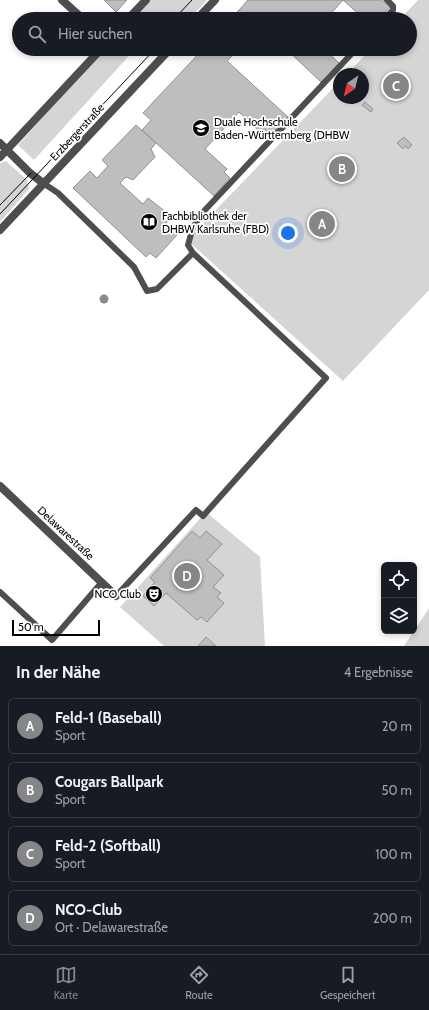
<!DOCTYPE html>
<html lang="de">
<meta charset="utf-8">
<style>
body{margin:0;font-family:Cabin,sans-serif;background:#20242c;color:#f1f3f6}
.controls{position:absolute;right:12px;bottom:12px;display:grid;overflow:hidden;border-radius:6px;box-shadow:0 2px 6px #0003}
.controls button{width:36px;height:36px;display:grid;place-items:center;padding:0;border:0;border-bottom:1px solid #363941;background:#171b24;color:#f1f3f6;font:20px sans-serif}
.compass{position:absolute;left:333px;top:68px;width:36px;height:36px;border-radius:50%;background:#171b24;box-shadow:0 2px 6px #0003;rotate:215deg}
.scale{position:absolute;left:12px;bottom:10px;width:88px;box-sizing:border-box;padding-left:4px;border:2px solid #000;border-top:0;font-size:11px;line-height:14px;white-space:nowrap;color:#000;-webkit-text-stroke:3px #fff;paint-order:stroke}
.you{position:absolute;left:288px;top:233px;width:14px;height:14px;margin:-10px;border:3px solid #fff;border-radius:50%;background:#1a73e8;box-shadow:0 0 0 6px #1a73e833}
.badge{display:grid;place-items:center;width:26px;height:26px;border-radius:50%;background:#858687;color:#fff;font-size:13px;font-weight:700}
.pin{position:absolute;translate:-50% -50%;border:2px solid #fff;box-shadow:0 1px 4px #0006}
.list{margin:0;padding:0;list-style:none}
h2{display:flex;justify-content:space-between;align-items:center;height:52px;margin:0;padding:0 16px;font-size:17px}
h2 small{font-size:13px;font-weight:400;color:#9ea1a6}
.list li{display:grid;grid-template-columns:26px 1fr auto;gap:12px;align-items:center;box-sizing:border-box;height:56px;margin:0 8px 8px;padding:0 8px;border:1px solid #363941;border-radius:6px}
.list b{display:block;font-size:15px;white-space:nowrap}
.list p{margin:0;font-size:13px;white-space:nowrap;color:#9ea1a6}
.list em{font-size:13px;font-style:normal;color:#9ea1a6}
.icon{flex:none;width:22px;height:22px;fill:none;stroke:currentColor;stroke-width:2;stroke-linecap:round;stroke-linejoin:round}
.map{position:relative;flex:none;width:429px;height:646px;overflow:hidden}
.search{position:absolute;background:#171b24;box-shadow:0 2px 6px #0003;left:12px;right:12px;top:12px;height:44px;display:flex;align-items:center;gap:10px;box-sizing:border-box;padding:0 14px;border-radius:22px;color:#9ea1a6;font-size:15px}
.sheet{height:308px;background:#171b24}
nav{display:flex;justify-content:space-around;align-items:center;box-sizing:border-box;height:56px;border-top:1px solid #363941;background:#171b24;font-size:11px;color:#9ea1a6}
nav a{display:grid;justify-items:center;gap:2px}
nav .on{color:#858687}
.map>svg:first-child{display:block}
.green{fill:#d5d5d5}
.building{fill:#bebebe;stroke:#929292}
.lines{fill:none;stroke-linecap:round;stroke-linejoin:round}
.lane{stroke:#4e4e4e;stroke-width:6}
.street{stroke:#4e4e4e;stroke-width:8}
.tram{stroke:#000;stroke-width:1}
.tree{fill:#8b8b8b}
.labels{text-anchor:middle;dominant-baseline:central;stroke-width:3.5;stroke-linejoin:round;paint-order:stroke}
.poi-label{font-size:11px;fill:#000;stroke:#fff;text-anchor:start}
.street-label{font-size:11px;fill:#000;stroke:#fff}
</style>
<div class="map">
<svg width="429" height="646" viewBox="0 0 429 646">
<rect width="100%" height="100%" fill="#fff"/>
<path class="green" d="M150 0H207L189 19H132Z
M418 0H429V290L343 381 187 240 339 82V98H363V74H347L371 49H410V19H400Z
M104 49H119L128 57 34 160 18 145Z
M6 161 27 180 29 189 0 222V164L2 162Z
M206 512 260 557 265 646H164L120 607Z
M429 608V646H404Z"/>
<path class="building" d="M104 0H127L116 12Z
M248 0H382L390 7 379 19H364L343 0 326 19H231Z
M203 49H239L227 61 288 117 271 135 264 129 260 132 239 112 205 149 227 169 224 172 230 178 214 196 142 130 151 120 143 113Z
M286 49H324L339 63 321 82Z
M365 102 373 109 371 112 362 105Z
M136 125 156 143 151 149 155 157 133 180 126 177 120 183 143 204 148 198 171 216 165 225 177 235 156 258 150 253 146 257 73 188 90 171 97 178 108 166 102 160Z
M404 137 412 145 408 149 406 146 403 149 397 143Z
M192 531 200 538 206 531 222 544 207 560 224 575 213 587 221 593 217 597 224 603 207 622 201 617 197 620 166 593 154 606 143 596 155 582 150 578Z
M206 637 216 646H198Z"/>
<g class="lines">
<path class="lane" d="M384 19 393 10V6L387 0
M43 183 58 193 134 267 147 291 157 289 193 253 326 378 203 516 196 510 116 596
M193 253 188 245 193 227 205 210 356 49
M0 592 52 640 102 582"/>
<path class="street" d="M62 0 83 19
M128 19 146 0
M197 19 215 0
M0 143 30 173 43 183
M0 157 101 49
M0 230 170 49
M0 486 116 596"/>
<path class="tram" d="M174 19 192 0
M0 205 31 173
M0 214 155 49"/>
</g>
<circle class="tree" cx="104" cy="299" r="4.5"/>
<defs>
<g id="university-disc" transform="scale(0.9)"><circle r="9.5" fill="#000" stroke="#fff"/><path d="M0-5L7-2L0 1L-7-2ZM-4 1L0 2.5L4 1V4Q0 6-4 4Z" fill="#fff"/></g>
<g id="library-disc" transform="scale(0.9)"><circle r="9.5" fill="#000" stroke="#fff"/><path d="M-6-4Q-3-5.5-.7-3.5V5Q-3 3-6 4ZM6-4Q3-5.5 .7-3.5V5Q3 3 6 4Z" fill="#fff"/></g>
<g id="theatre-disc" transform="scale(0.9)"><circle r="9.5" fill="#000" stroke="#fff"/><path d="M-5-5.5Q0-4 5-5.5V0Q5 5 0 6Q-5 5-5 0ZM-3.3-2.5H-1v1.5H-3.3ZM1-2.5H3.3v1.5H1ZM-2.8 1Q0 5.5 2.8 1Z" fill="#fff"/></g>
</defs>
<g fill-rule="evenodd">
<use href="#university-disc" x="201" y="128"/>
<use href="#library-disc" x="149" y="222"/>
<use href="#theatre-disc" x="154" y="594"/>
</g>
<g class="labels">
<g class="poi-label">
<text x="214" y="122">Duale Hochschule<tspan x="214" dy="13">Baden-Württemberg (DHBW</tspan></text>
<text x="162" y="216">Fachbibliothek der<tspan x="162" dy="13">DHBW Karlsruhe (FBD)</tspan></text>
<text x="141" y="594" text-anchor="end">NCO Club</text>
</g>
<g class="street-label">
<text transform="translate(77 132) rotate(-47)">Erzbergerstraße</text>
<text transform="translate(66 533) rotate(43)">Delawarestraße</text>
</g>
</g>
</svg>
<div class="controls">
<button><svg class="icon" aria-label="locate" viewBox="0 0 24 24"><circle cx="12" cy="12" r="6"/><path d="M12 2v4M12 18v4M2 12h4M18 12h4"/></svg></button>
<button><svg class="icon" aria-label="layers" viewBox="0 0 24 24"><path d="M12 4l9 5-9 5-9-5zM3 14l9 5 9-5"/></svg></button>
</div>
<svg class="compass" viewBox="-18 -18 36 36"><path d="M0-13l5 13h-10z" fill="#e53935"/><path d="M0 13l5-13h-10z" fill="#9ea1a6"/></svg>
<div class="scale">50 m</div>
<div class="you"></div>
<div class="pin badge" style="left:322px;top:224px">A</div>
<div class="pin badge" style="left:342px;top:169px">B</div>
<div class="pin badge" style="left:396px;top:86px">C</div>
<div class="pin badge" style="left:187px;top:576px">D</div>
<div class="search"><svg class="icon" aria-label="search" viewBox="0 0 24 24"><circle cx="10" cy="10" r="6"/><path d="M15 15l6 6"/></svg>Hier suchen</div>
</div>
<section class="sheet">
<h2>In der Nähe<small>4 Ergebnisse</small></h2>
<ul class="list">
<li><span class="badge">A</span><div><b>Feld-1 (Baseball)</b><p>Sport</p></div><em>20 m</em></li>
<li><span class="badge">B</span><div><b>Cougars Ballpark</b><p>Sport</p></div><em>50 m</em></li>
<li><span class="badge">C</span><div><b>Feld-2 (Softball)</b><p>Sport</p></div><em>100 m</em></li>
<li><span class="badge">D</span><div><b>NCO-Club</b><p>Ort · Delawarestraße</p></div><em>200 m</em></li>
</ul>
</section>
<nav>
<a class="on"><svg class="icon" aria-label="map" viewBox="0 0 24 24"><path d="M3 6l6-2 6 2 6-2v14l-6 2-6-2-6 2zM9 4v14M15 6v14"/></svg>Karte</a>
<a><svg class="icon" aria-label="directions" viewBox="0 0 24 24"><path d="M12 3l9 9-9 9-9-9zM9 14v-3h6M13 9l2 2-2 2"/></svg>Route</a>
<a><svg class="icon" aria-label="saved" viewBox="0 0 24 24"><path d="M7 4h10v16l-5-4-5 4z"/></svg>Gespeichert</a>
</nav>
